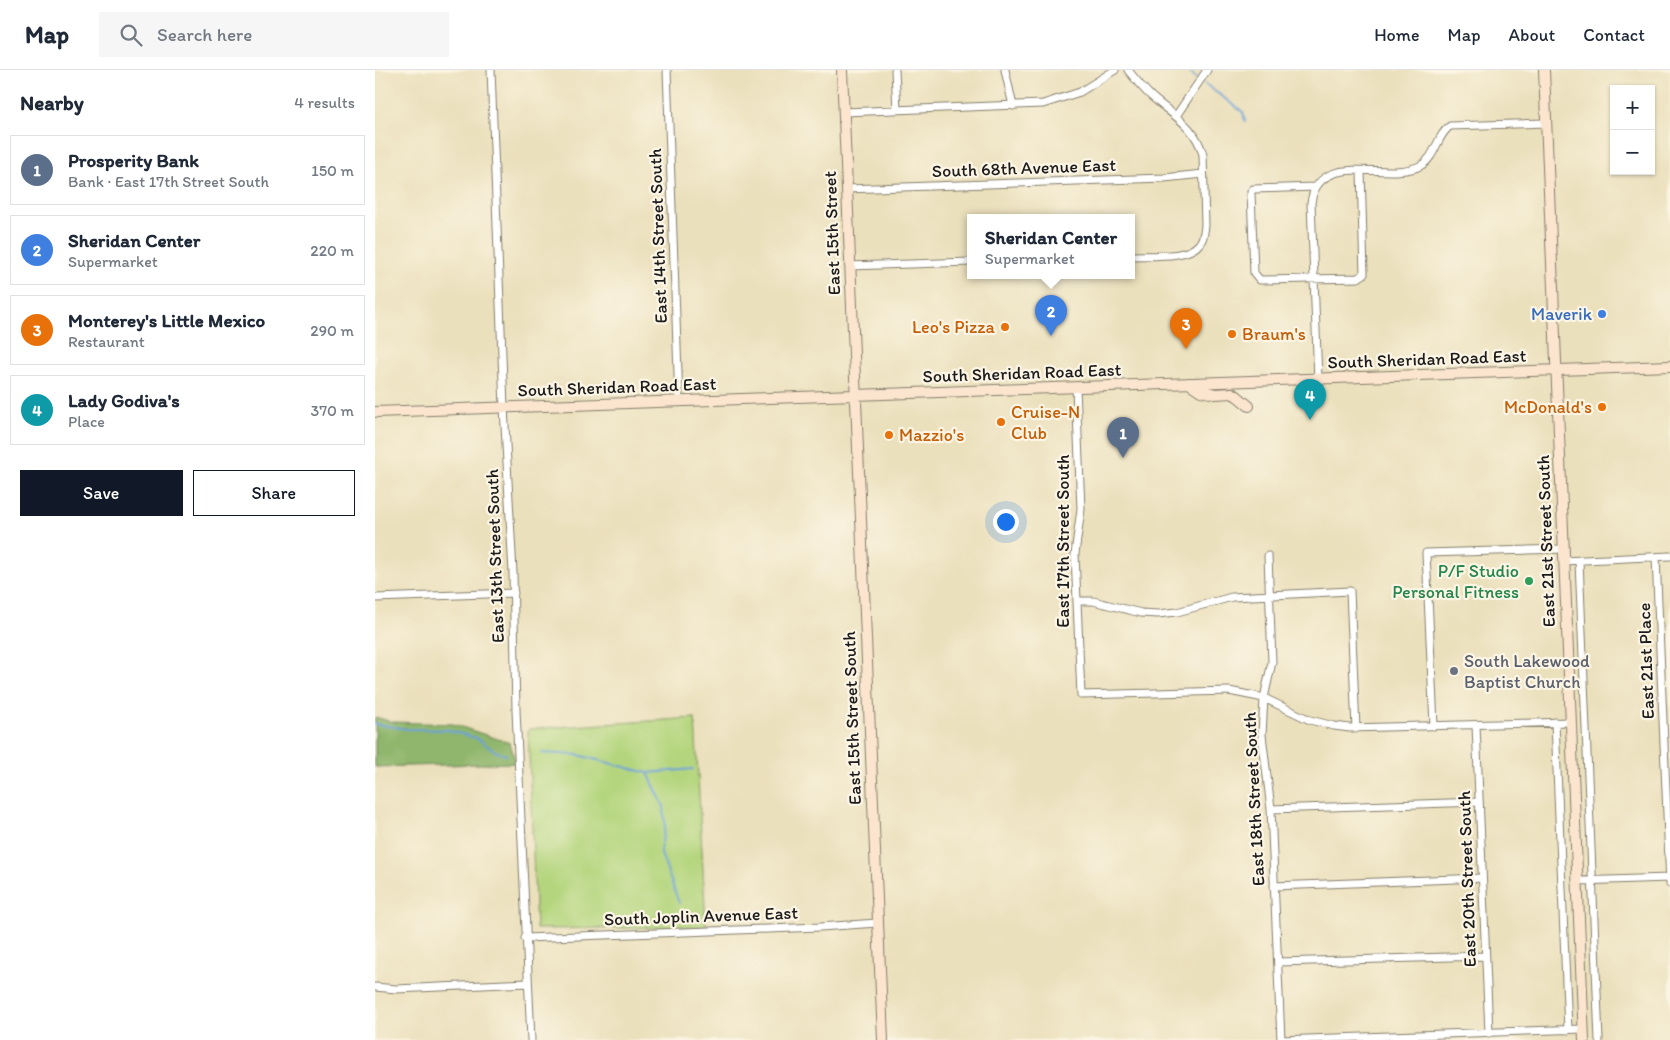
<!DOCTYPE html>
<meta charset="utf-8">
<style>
body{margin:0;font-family:Itim,sans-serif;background:#f6f6f7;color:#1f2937}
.controls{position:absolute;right:15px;top:15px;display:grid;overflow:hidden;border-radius:0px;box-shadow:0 1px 4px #0004}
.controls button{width:45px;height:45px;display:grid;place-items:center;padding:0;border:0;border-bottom:1px solid #e0e1e3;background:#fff;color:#1f2937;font:25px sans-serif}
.you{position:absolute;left:630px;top:451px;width:18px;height:18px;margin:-12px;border:4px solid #fff;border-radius:50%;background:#1a73e8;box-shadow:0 0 0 8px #1a73e833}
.badge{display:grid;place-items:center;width:32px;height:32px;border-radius:50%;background:#111827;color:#fff;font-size:16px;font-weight:700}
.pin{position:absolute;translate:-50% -41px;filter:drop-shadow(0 1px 2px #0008)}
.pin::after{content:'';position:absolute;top:26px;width:18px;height:15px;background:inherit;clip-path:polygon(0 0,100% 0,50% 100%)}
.popup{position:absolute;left:592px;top:144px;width:168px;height:65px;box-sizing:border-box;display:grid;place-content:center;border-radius:0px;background:#fff;filter:drop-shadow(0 1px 4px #0005);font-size:16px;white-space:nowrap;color:#747a83}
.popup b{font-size:19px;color:#1f2937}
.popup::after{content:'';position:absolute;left:50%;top:100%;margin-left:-10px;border:10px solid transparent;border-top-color:#fff}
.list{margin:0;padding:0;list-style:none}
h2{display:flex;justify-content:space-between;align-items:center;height:65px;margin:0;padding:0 20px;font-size:21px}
h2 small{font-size:16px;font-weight:400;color:#747a83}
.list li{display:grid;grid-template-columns:32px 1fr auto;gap:15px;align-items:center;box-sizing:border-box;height:70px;margin:0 10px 10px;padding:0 10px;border:1px solid #e0e1e3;border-radius:0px}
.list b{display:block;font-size:19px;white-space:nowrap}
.list p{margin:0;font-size:16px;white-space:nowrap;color:#747a83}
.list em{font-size:16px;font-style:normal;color:#747a83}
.actions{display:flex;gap:10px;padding:15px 20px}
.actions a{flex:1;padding:11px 0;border:1px solid #111827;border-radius:0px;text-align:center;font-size:18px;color:#111827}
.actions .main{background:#111827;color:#fff}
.icon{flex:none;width:28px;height:28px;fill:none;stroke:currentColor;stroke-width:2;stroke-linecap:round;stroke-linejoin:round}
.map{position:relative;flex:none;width:1295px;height:970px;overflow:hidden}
header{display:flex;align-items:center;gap:30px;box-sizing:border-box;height:70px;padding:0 25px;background:#fff;border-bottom:1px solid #e0e1e3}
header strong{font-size:24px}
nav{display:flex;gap:28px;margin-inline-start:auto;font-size:18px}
.search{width:350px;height:45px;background:#f6f6f7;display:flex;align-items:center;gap:12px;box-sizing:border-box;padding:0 18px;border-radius:0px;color:#747a83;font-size:19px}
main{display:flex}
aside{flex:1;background:#fff}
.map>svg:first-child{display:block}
.green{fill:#b4d57d;stroke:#68784c}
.forest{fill:#8fb66c;stroke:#566944}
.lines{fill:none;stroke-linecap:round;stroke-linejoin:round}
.stream{stroke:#6ba0d8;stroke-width:2}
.street-casing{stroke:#847e6c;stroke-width:9}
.secondary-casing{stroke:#847e6c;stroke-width:12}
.street{stroke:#fff;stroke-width:7}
.secondary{stroke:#fbe5cf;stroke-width:10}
.shop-dot{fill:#3f7fe0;stroke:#fcf5e5;stroke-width:2}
.food-dot{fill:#e8710a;stroke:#fcf5e5;stroke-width:2}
.leisure-dot{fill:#2e9e5b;stroke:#fcf5e5;stroke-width:2}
.worship-dot{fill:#6b7280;stroke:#fcf5e5;stroke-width:2}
.labels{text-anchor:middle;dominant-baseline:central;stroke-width:4.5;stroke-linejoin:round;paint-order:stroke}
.street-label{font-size:18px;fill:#1c1c1c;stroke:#fcf5e5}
.shop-label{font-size:18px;fill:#366cbe;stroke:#fcf5e5;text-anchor:end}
.food-label{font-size:18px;fill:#c56008;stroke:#fcf5e5;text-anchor:start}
.leisure-label{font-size:18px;fill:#27864d;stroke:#fcf5e5;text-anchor:end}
.worship-label{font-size:18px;fill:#5b616d;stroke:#fcf5e5;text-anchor:start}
</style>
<header>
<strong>Map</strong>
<div class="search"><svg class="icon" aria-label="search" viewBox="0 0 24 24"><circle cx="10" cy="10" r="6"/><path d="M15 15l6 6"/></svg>Search here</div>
<nav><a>Home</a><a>Map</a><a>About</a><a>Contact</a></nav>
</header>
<main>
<aside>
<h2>Nearby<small>4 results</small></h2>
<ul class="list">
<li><span class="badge" style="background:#5c6f8a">1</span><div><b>Prosperity Bank</b><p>Bank · East 17th Street South</p></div><em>150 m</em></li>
<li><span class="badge" style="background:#3f7fe0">2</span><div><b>Sheridan Center</b><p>Supermarket</p></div><em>220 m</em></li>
<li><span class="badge" style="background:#e8710a">3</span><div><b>Monterey's Little Mexico</b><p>Restaurant</p></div><em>290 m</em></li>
<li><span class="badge" style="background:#0f9aa8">4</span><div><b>Lady Godiva's</b><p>Place</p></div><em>370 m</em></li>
</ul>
<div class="actions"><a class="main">Save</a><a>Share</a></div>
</aside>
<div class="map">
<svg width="1295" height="970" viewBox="0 0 1295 970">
<rect width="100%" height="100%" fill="#fcf5e5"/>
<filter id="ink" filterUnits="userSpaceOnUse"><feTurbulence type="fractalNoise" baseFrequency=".02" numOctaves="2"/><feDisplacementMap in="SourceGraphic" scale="10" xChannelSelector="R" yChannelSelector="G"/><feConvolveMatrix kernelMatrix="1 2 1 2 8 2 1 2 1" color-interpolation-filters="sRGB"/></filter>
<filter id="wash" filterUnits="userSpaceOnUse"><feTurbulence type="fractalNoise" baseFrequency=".0096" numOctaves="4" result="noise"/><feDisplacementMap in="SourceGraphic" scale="20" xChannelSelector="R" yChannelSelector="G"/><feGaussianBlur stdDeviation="1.12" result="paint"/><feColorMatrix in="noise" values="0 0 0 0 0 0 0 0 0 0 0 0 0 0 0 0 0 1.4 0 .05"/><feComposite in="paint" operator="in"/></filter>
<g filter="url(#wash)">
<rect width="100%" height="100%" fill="#ebe0bc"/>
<path class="green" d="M320 648 331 857 161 859 153 659Z"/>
<path class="forest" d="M0 647 18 652 78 654 135 673 141 693 0 697Z"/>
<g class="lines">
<path class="stream" d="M812 0 821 8
M830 14 868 42 870 51
M0 654 32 659 73 660 101 668 122 682 131 685
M167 683 203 685 273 703 318 699
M273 703 289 737 290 757 285 781 304 833"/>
</g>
</g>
<g filter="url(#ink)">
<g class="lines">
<g class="street-casing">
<path id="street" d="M116 0 129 337 138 503 141 640 156 970
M292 0 304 331
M520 0 522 40
M630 0 638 36
M753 0C760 9 768 19 777 27 797 45 821 56 828 85L830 155C829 162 829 169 824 174 813 189 774 185 756 186
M469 42 668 34 705 22 740 0
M801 46 832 0
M940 117 878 119 876 122 879 203 885 210 983 208 989 204 986 101
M471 119 789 108 828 104
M474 196 596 192
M943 309 936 133C943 79 1012 112 1045 96 1061 88 1061 66 1075 56L1171 53
M701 317 706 439 700 484 706 625 854 621 889 628 935 650 959 656 975 658 1195 652
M893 486 897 592 889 628 887 665 896 739 906 970
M1281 487 1295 814
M1188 491 1295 486
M1204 491 1224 970
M0 528 139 523
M702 531H718L766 543 783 544 802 542 857 527 975 521 981 659
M1180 652 1193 960
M1101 655 1114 963
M1059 656 1051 483 1188 479
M896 739 1104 732
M1202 811 1295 808
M899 816 1107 808
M150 868 445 857 502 853
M903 892 1110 886
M0 917 21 919 153 913
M906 970 1208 959"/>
</g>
<g class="secondary-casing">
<path id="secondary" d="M467 0 508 970
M1169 0 1209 970
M814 313 826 321 840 324 857 323 862 326 874 336
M0 342 1295 296"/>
</g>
<use href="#street" class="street"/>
<use href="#secondary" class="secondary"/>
</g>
</g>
<circle class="shop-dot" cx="1227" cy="244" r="5"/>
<g class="food-dot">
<circle cx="630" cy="257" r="5"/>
<circle cx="857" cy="264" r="5"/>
<circle cx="1227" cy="337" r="5"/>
<circle cx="626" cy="352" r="5"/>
<circle cx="514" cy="365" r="5"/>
</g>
<circle class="leisure-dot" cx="1154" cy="511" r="5"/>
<circle class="worship-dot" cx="1079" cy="601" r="5"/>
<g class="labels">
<g class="street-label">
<text transform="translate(649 98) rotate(-2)">South 68th Avenue East</text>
<text transform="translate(457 163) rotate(-92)">East 15th Street</text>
<text transform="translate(283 166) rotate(-92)">East 14th Street South</text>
<text transform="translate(1052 289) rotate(-2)">South Sheridan Road East</text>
<text transform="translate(647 303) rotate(-2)">South Sheridan Road East</text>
<text transform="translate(242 317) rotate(-2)">South Sheridan Road East</text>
<text transform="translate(688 471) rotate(-90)">East 17th Street South</text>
<text transform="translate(1171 471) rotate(-92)">East 21st Street South</text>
<text transform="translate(120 486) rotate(-92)">East 13th Street South</text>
<text transform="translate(1271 591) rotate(-92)">East 21st Place</text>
<text transform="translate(477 648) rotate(-92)">East 15th Street South</text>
<text transform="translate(879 729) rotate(-93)">East 18th Street South</text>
<text transform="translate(1092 809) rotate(-92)">East 20th Street South</text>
<text transform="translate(326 846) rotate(-2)">South Joplin Avenue East</text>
</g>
<g class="shop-label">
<text x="1217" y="244">Maverik</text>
</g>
<g class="food-label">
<text x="620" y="257" text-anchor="end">Leo's Pizza</text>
<text x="867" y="264">Braum's</text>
<text x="1217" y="337" text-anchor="end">McDonald's</text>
<text x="636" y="342">Cruise-N<tspan x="636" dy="21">Club</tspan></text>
<text x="524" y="365">Mazzio's</text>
</g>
<g class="leisure-label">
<text x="1144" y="501">P/F Studio<tspan x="1144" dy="21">Personal Fitness</tspan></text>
</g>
<g class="worship-label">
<text x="1089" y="591">South Lakewood<tspan x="1089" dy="21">Baptist Church</tspan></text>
</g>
</g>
</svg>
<div class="controls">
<button>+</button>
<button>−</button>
</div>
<div class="you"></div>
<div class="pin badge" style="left:748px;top:388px;background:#5c6f8a">1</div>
<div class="pin badge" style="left:676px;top:266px;background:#3f7fe0">2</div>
<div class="popup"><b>Sheridan Center</b>Supermarket</div>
<div class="pin badge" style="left:811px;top:279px;background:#e8710a">3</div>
<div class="pin badge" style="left:935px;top:350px;background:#0f9aa8">4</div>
</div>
</main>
